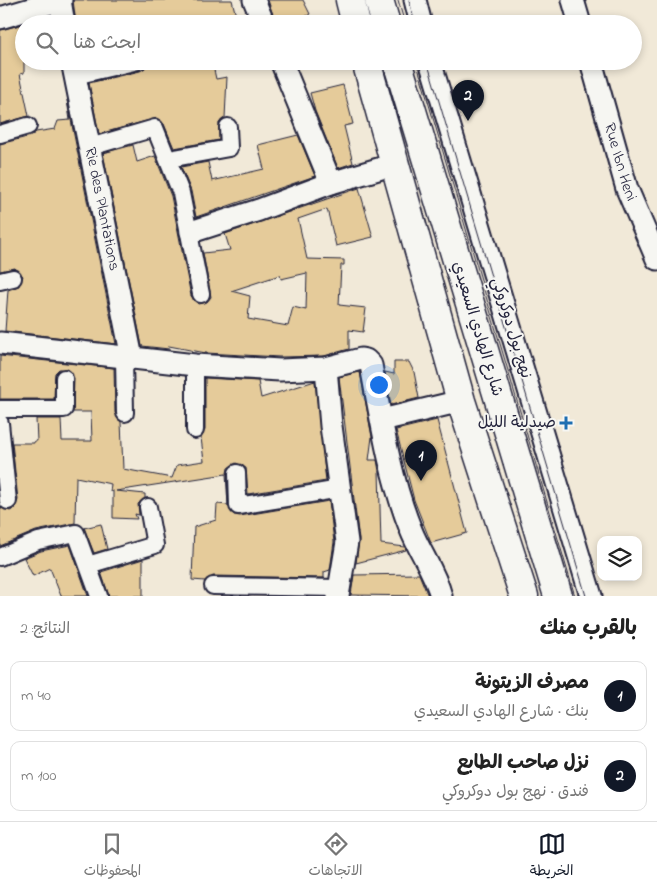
<!DOCTYPE html>
<html lang="ar">
<meta charset="utf-8">
<style>
body{margin:0;font-family:"Indie Flower","Playpen Sans Arabic",sans-serif;background:#f6f6f6;color:#222;direction:rtl}
.controls{position:absolute;right:15px;bottom:15px;display:grid;overflow:hidden;border-radius:10px;box-shadow:0 2px 8px #0003}
.controls button{width:45px;height:45px;display:grid;place-items:center;padding:0;border:0;border-bottom:1px solid #e0e0e0;background:#fff;color:#222;font:25px sans-serif}
.you{position:absolute;left:378px;top:384px;width:18px;height:18px;margin:-12px;border:4px solid #fff;border-radius:50%;background:#1a73e8;box-shadow:0 0 0 8px #1a73e833}
.badge{display:grid;place-items:center;width:32px;height:32px;border-radius:50%;background:#111827;color:#fff;font-size:16px;font-weight:700}
.pin{position:absolute;translate:-50% -41px;filter:drop-shadow(0 1px 2px #0008)}
.pin::after{content:'';position:absolute;top:26px;width:18px;height:15px;background:inherit;clip-path:polygon(0 0,100% 0,50% 100%)}
.list{margin:0;padding:0;list-style:none}
h2{display:flex;justify-content:space-between;align-items:center;height:65px;margin:0;padding:0 20px;font-size:21px}
h2 small{font-size:16px;font-weight:400;color:#767676}
.list li{display:grid;grid-template-columns:32px 1fr auto;gap:15px;align-items:center;box-sizing:border-box;height:70px;margin:0 10px 10px;padding:0 10px;border:1px solid #e0e0e0;border-radius:10px}
.list b{display:block;font-size:19px;white-space:nowrap}
.list p{margin:0;font-size:16px;white-space:nowrap;color:#767676}
.list em{font-size:16px;font-style:normal;color:#767676}
.icon{flex:none;width:28px;height:28px;fill:none;stroke:currentColor;stroke-width:2;stroke-linecap:round;stroke-linejoin:round}
.map{position:relative;flex:none;width:657px;height:596px;overflow:hidden;direction:ltr}
.search{position:absolute;background:#fff;box-shadow:0 2px 8px #0003;left:15px;right:15px;top:15px;height:55px;display:flex;align-items:center;gap:12px;box-sizing:border-box;padding:0 18px;border-radius:28px;color:#767676;font-size:19px}
.sheet{height:225px;background:#fff}
nav{display:flex;justify-content:space-around;align-items:center;box-sizing:border-box;height:70px;border-top:1px solid #e0e0e0;background:#fff;font-size:14px;color:#767676}
nav a{display:grid;justify-items:center;gap:2px}
nav .on{color:#111827}
.map>svg:first-child{display:block}
.building{fill:#e5cb9a;stroke:#22223b;fill-rule:evenodd}
.lines{fill:none;stroke-linecap:round;stroke-linejoin:round}
.pedestrian-casing{stroke:#22223b;stroke-width:20}
.minor-casing{stroke:#22223b;stroke-width:25}
.secondary-casing{stroke:#22223b;stroke-width:31}
.pedestrian{stroke:#f6f6f2;stroke-width:16}
.minor{stroke:#f6f6f2;stroke-width:21}
.secondary{stroke:#f6f6f2;stroke-width:28}
.tram{stroke:#22223b;stroke-width:1}
.poi-dot{fill:#1f6fb2;stroke:#f6f6f2;stroke-width:2}
.labels{text-anchor:middle;dominant-baseline:central;stroke-width:4;stroke-linejoin:round;paint-order:stroke}
.street-label{font-size:16px;fill:#22223b;stroke:#f6f6f2}
.poi-label{font-size:16px;fill:#22223b;stroke:#f6f6f2;text-anchor:end}
</style>
<div class="map">
<svg width="657" height="596" viewBox="0 0 657 596">
<rect width="100%" height="100%" fill="#f1e9d8"/>
<filter id="ink" filterUnits="userSpaceOnUse"><feTurbulence type="fractalNoise" baseFrequency=".02" numOctaves="2"/><feDisplacementMap in="SourceGraphic" scale="10" xChannelSelector="R" yChannelSelector="G"/><feConvolveMatrix kernelMatrix="1 2 1 2 8 2 1 2 1" color-interpolation-filters="sRGB"/></filter>
<g filter="url(#ink)">
<path class="building" d="M73 0H232L236 16 206 24H76Z
M268 0H303L310 14 293 24H276Z
M50 16 51 24H25Z
M24 24V73L20 74 29 116 0 124V30Z
M148 61H212L216 79 227 77 225 118 219 123V140L174 148 164 124 157 118 99 134 89 83 140 71 145 68Z
M343 85 353 124 344 126 353 163 338 168 315 111 310 93Z
M67 100 116 344 5 331 8 290 19 286 23 276 15 268 0 271V144L31 136 36 132 55 129 58 121 70 120Z
M298 135 315 176 196 217 191 191 181 167 208 162 212 181 264 169 258 145Z
M133 145 137 162 155 156 171 196 191 296 198 304 207 302 211 297 203 253 230 250 225 234 359 188 373 237 336 246 327 209 298 219 307 259 344 260V265H341L339 305 366 308 363 332 349 330V349L324 356 280 357 206 353 169 346V349L142 346 103 153ZM307 273 306 310 293 307 288 326 248 319 250 296 231 291 280 275 281 279Z
M0 356 114 368 115 413 121 422 123 469 172 478 177 465 204 461 201 438 205 430V378L258 381 261 398 315 381 326 481 248 494 246 468 236 463 228 468 227 473 228 506 234 515 240 516 329 501 334 542 330 570 324 572V578L213 576 205 581 192 580 194 527 216 520 217 504 228 505 226 474 116 491 145 494V498L138 504 139 515 135 514 137 519 113 518V491L110 492 111 484 76 477 75 523 36 531 0 546V507L10 511 14 509 18 500 12 443H34V441H37L36 419H61L62 441H92L91 412H73L74 378 69 370 59 369 55 373 54 399H0Z
M394 362H409L414 372 419 398 391 405 385 372 394 374Z
M360 372 372 437 369 460H377L379 471 381 544 405 547 406 550 356 563 359 540 339 377Z
M437 420 467 533 431 543 414 500 396 430Z
M101 524 107 549 94 553 84 528Z
M70 545 88 596H61L50 568 33 576 24 558 41 551Z
M143 559V596H109L101 572Z
M419 574 428 596 351 595 354 575Z"/>
<g class="lines">
<g class="pedestrian-casing">
<path id="pedestrian" d="M75 76 138 61
M0 134 28 126
M90 147 155 128 181 193 201 294
M169 159 229 148 228 127
M0 281 13 278
M124 357 125 413
M0 409H64V378
M0 423 8 501
M195 430V365
M237 473 238 506 340 489
M0 557 38 541 76 533 99 596
M88 565 155 545 148 507
M213 586 341 588"/>
</g>
<g class="minor-casing">
<g id="minor">
<path d="M60 0 64 24"/>
<path d="M254 0 264 24"/>
<path d="M415 0 421 24"/>
<path d="M573 0 580 24"/>
<path d="M0 18 61 0"/>
<path id="s1" d="M72 61 132 358"/>
<path d="M281 61 331 183 395 164"/>
<path d="M430 61 591 596"/>
<path id="s2" d="M591 61 627 189 657 259"/>
<path d="M191 232 259 210 331 183"/>
<path d="M0 343 195 365 280 370 326 368 361 359 366 360 371 365C381 419 390 478 411 530 420 553 435 572 441 596"/>
<path d="M326 368 331 426 347 542 338 596"/>
<path d="M382 420 461 401"/>
</g>
</g>
<g class="secondary-casing">
<path id="secondary" d="M350 0 356 24
M379 0 386 24
M366 61 461 401 524 596
M397 61 558 596"/>
</g>
<use href="#pedestrian" class="pedestrian"/>
<use href="#minor" class="minor"/>
<use href="#secondary" class="secondary"/>
<path class="tram" d="M398 0 405 24
M409 0 415 24
M416 61 575 596
M427 61 586 596"/>
</g>
</g>
<path class="poi-dot" d="M563.5 415.5h5v5h5v5h-5v5h-5v-5h-5v-5h5z"/>
<g class="labels">
<g class="street-label">
<text stroke="none"><textPath href="#s2" startOffset="105">Rue Ibn Heni</textPath></text>
<text stroke="none"><textPath href="#s1" startOffset="151">Rie des Plantations</textPath></text>
<text transform="translate(511 328) rotate(73)">نهج بول دوكروكي</text>
<text transform="translate(477 329) rotate(73)">شارع الهادي السعيدي</text>
</g>
<g class="poi-label">
<text x="556" y="423">صيدلية الليل</text>
</g>
</g>
</svg>
<div class="controls">
<button><svg class="icon" aria-label="layers" viewBox="0 0 24 24"><path d="M12 4l9 5-9 5-9-5zM3 14l9 5 9-5"/></svg></button>
</div>
<div class="you"></div>
<div class="pin badge" style="left:421px;top:481px">1</div>
<div class="pin badge" style="left:468px;top:121px">2</div>
<div class="search"><svg class="icon" aria-label="search" viewBox="0 0 24 24"><circle cx="10" cy="10" r="6"/><path d="M15 15l6 6"/></svg>ابحث هنا</div>
</div>
<section class="sheet">
<h2>بالقرب منك<small>النتائج: 2</small></h2>
<ul class="list">
<li><span class="badge">1</span><div><b>مصرف الزيتونة</b><p>بنك · شارع الهادي السعيدي</p></div><em>40 m</em></li>
<li><span class="badge">2</span><div><b>نزل صاحب الطابع</b><p>فندق · نهج بول دوكروكي</p></div><em>100 m</em></li>
</ul>
</section>
<nav>
<a class="on"><svg class="icon" aria-label="map" viewBox="0 0 24 24"><path d="M3 6l6-2 6 2 6-2v14l-6 2-6-2-6 2zM9 4v14M15 6v14"/></svg>الخريطة</a>
<a><svg class="icon" aria-label="directions" viewBox="0 0 24 24"><path d="M12 3l9 9-9 9-9-9zM9 14v-3h6M13 9l2 2-2 2"/></svg>الاتجاهات</a>
<a><svg class="icon" aria-label="saved" viewBox="0 0 24 24"><path d="M7 4h10v16l-5-4-5 4z"/></svg>المحفوظات</a>
</nav>
